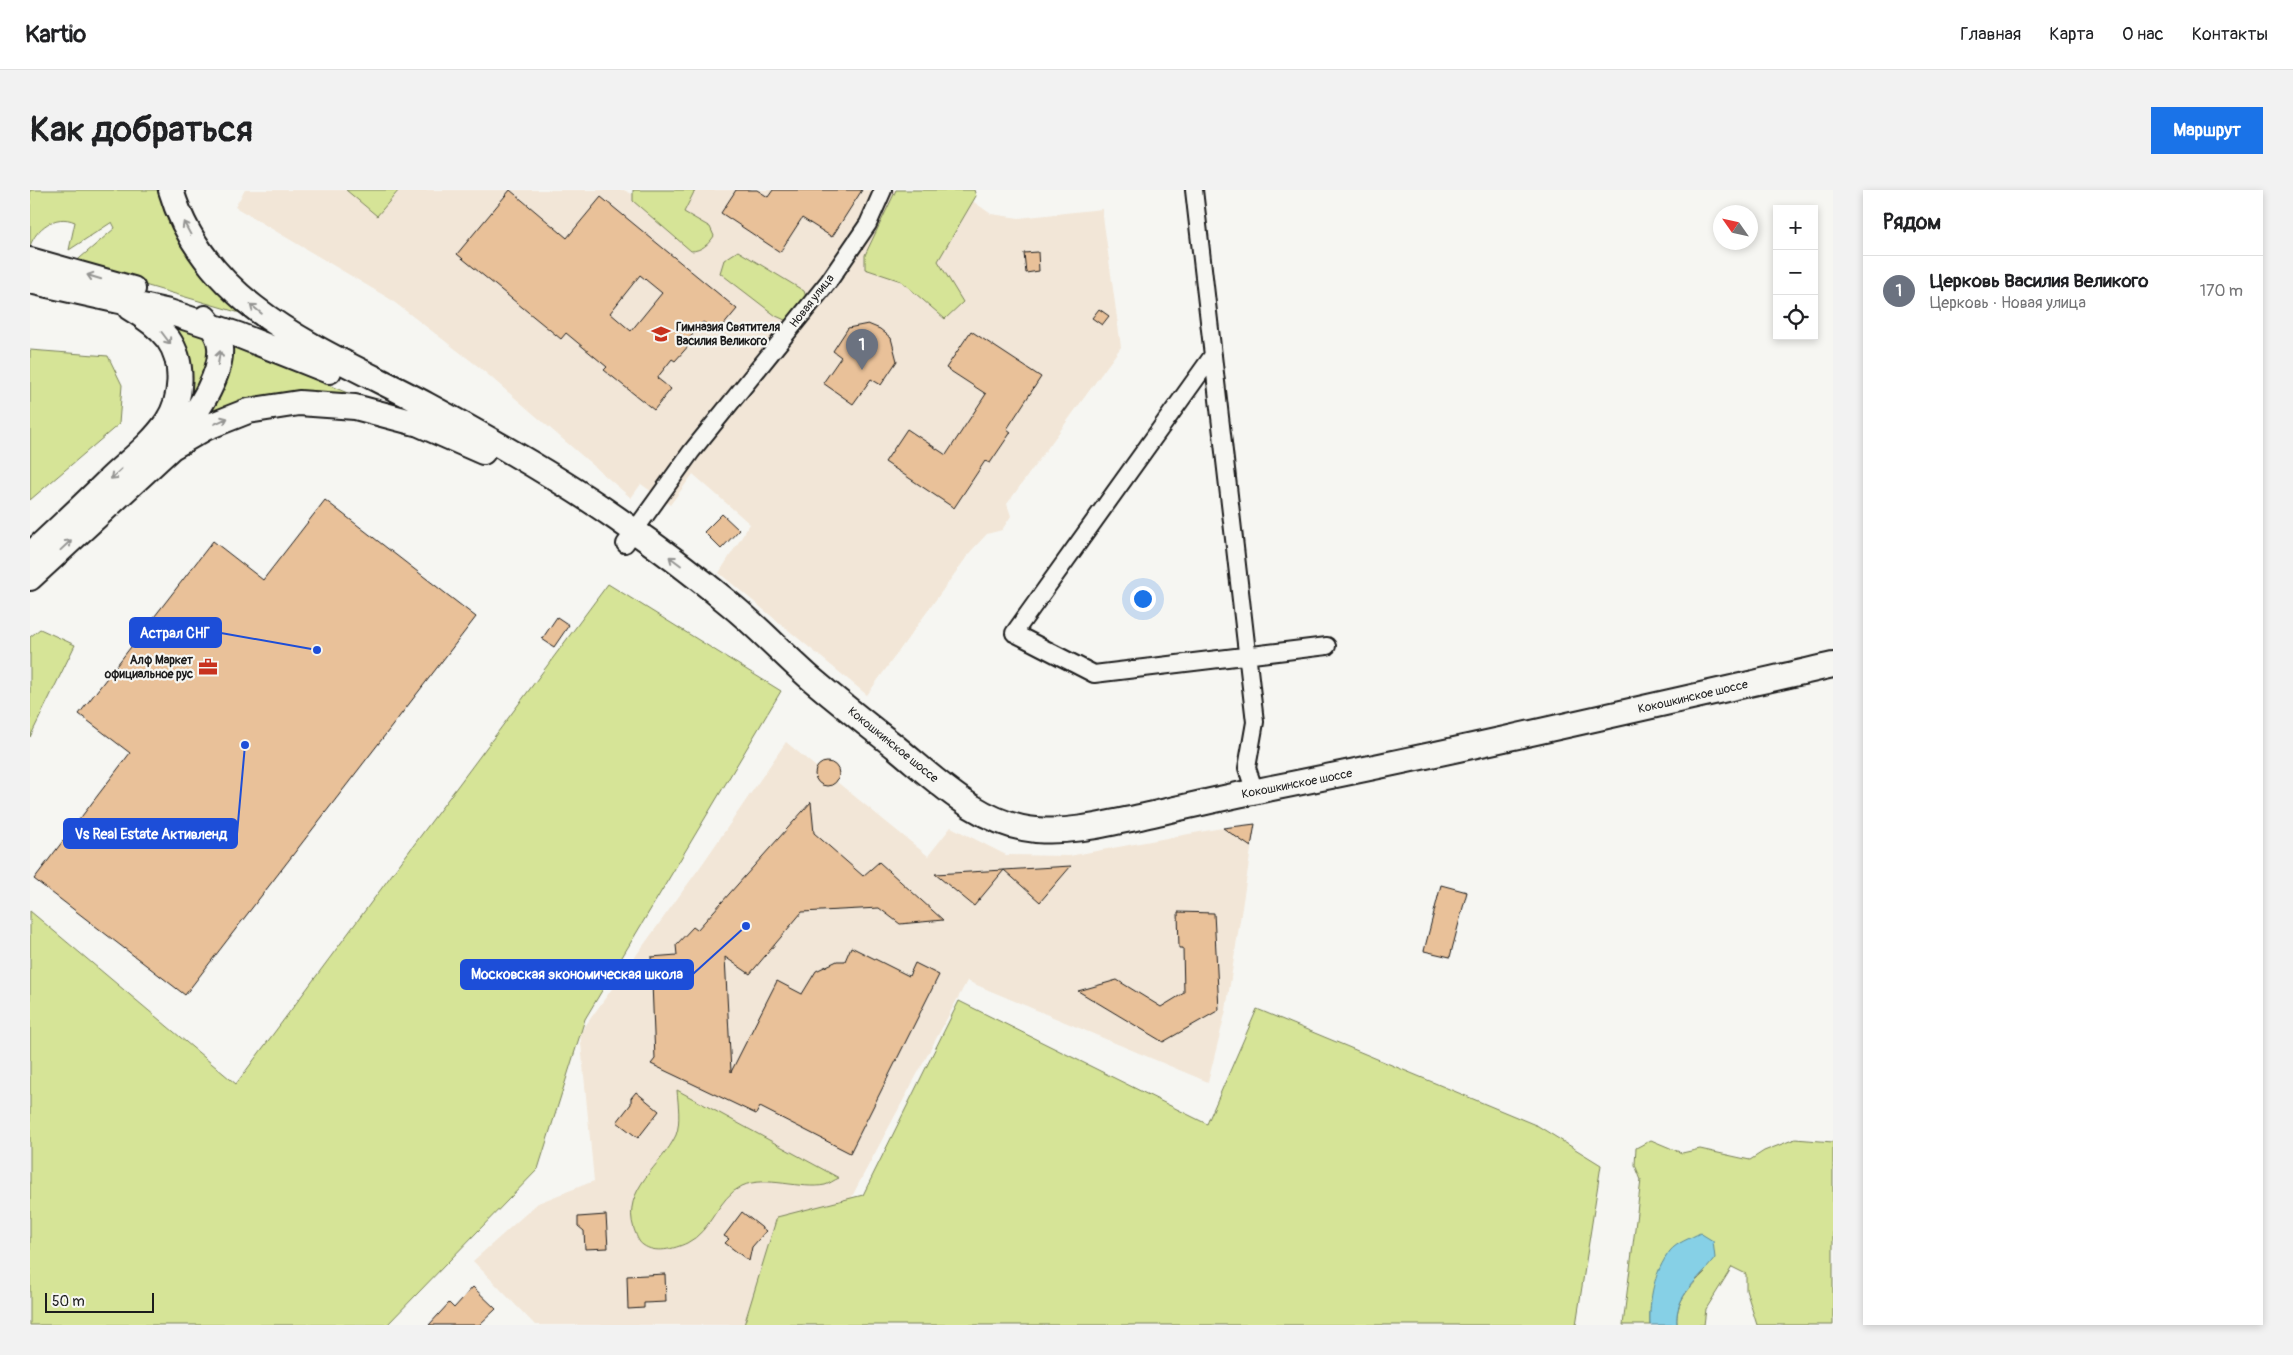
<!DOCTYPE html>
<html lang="ru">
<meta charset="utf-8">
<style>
body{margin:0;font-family:Pangolin,sans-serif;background:#f2f2f2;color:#202124}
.controls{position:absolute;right:15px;top:15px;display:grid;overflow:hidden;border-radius:0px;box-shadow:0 2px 8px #0003}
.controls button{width:45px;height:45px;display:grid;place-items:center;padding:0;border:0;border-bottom:1px solid #e0e0e0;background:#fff;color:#202124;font:25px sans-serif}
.compass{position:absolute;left:1683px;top:15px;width:45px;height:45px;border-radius:50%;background:#fff;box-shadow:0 2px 8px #0003;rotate:304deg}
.scale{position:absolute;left:15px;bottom:12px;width:109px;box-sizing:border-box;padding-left:5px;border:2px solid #1c1c1c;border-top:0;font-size:14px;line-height:18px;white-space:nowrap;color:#1c1c1c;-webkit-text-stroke:4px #f6f6f2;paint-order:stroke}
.you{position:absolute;left:1112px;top:408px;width:18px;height:18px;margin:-12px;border:4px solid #fff;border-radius:50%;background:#1a73e8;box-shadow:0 0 0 8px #1a73e833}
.badge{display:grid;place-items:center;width:32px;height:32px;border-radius:50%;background:#1a73e8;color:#fff;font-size:16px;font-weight:700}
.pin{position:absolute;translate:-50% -41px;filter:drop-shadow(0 1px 2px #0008)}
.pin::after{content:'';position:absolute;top:26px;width:18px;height:15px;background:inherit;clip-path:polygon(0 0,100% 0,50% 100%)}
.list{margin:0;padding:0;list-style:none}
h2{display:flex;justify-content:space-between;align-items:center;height:65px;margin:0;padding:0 20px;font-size:21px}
h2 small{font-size:16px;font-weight:400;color:#757577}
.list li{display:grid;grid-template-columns:32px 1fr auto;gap:15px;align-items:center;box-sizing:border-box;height:70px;padding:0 20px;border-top:1px solid #e0e0e0}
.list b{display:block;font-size:19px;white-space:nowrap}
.list p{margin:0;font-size:16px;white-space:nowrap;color:#757577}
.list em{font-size:16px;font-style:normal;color:#757577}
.icon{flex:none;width:28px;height:28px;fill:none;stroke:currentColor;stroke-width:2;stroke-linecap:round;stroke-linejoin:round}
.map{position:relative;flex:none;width:1803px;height:1135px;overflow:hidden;border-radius:0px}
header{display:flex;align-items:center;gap:30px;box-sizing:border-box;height:70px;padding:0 25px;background:#fff;border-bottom:1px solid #e0e0e0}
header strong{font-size:24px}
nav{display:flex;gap:28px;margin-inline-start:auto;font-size:18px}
.intro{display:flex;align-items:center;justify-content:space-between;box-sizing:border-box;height:120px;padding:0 30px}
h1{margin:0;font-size:35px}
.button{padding:12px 22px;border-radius:0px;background:#1a73e8;color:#fff;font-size:18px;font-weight:700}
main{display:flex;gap:30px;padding:0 30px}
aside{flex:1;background:#fff;border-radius:0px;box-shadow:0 2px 8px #0003}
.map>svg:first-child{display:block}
.built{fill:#f2e6d7}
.green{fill:#d6e497;stroke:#79805a}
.water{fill:#86d0e6;stroke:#5c8895}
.building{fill:#e9c199;stroke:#1c1c1c;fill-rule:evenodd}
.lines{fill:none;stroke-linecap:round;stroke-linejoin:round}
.street-casing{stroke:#1c1c1c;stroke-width:20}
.secondary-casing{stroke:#1c1c1c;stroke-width:28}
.street{stroke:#f6f6f2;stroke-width:16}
.secondary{stroke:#f6f6f2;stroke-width:24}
.oneway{stroke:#949492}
.labels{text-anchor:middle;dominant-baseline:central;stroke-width:4.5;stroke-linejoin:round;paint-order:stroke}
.street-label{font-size:12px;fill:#1c1c1c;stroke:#f6f6f2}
.poi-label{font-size:12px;font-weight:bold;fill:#1c1c1c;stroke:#f6f6f2;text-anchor:start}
.leader{fill:none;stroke:#1d4ed8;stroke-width:2}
.callout-dot{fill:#1d4ed8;stroke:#f6f6f2;stroke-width:2}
.callout{fill:#1d4ed8;stroke:#1d4ed8;stroke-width:2}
.callout-label{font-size:14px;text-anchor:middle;font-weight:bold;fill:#fff}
</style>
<header>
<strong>Kartio</strong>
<nav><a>Главная</a><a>Карта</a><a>О нас</a><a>Контакты</a></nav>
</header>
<div class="intro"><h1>Как добраться</h1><a class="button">Маршрут</a></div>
<main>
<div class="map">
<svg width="1803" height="1135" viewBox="0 0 1803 1135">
<rect width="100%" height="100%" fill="#f6f6f2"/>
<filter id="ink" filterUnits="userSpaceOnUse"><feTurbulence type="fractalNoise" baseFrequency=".02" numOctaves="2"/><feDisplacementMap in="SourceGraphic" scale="10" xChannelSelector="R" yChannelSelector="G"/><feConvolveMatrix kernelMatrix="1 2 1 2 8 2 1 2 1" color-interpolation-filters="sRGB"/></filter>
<g filter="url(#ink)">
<path class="built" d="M215 0H594L602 4 606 0H927L961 24 989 28 1072 19 1091 157 977 314 981 326 972 340 957 344 941 361 837 505 689 383 720 334 663 284 640 315 611 294 601 308 449 177 360 109 205 17Z
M756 552 786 577 794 571 806 574 810 584 807 592 898 666 921 637 976 665 1039 666 1186 639 1225 634 1196 820 1178 892 937 791 829 993 756 1135H505L443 1071 508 1013 564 991 550 843 673 673Z"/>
<path class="green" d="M0 0H127L142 38 153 58 210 123 43 74 85 38 82 32 39 60 45 32C25 23 6 39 0 56Z
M316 0H369L347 26Z
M603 0H665L654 22 680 37 684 46C679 54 671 61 661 61L603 11Z
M866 0H944L946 6 908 71 933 112 915 129 871 91 835 79V65Z
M708 61 774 101 776 107 761 128 755 130 746 126 690 83 694 70Z
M136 134 174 145 179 150V174L156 222Z
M204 156 320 204 269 202 170 230 186 201Z
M0 160 78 166 92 195 89 234 0 310Z
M578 394 751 501 555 829 508 979 357 1135H0V721L206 894Z
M10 439 45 455 0 547V447Z
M929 811 1177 934 1227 819 1508 936 1571 975 1546 1135H714L747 1027 833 1005Z
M647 900 809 988C804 990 799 994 795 995 771 1000 736 985 712 996 687 1008 682 1041 657 1053 644 1059 625 1064 613 1055 608 1052 606 1044 604 1039 591 999 632 976 646 945 651 932 648 914 647 900Z
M1765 949 1803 952V1135H1727L1716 1100V1084L1702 1077 1676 1119 1674 1135H1647C1645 1111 1659 1098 1675 1082L1620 1121V1135H1593L1611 990 1605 975 1606 958 1621 950 1652 963 1670 959 1720 970 1734 961Z"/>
<path class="water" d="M1670 1043 1683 1051 1685 1068C1669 1090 1644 1105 1647 1135H1620C1619 1109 1624 1082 1640 1061 1646 1053 1661 1048 1670 1043Z"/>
<path class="building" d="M480 0 537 48 571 7 707 119 687 143 673 132 658 150 661 153 645 171 642 169 627 188 641 199 624 220 574 180 577 177 536 143 531 149 427 64ZM610 85 632 103 601 141 580 123Z
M706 0H727L738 7 743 0H832L802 47 772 28 750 62 691 23Z
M1008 62 1009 81 996 83 994 63Z
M1069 119 1079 126 1072 135 1062 128Z
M838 134 850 139 861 148 867 171 851 195 841 189 823 214 793 193 811 167 803 161 818 138Z
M941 141 1011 187 977 239 981 242 960 273 955 271 924 318 855 272 877 239 916 265 956 204 916 178Z
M295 310 446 427 155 805 4 689 100 563 49 524 183 351 233 390Z
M692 324 709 340 691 359 674 342Z
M527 427 539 435 524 457 512 449Z
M785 584a12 12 0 1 1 24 0a12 12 0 1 1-24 0Z
M781 612 784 643 833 686 849 672 913 730 870 734 849 718 772 722 720 784 695 767 701 882 747 791 772 804 786 781 807 771H815L821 757 879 786 885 773 909 785 820 963 730 917 726 924 621 874 625 869 621 767 647 765 646 755 663 737 667 740Z
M1225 634 1221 657 1193 638Z
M1041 676 1010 712 974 680Z
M974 680 944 716 905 684Z
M1411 695 1437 702 1420 767 1394 761Z
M1148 722 1184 723 1189 820 1133 852 1048 801 1087 790 1131 817 1154 803 1153 758H1149Z
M606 902 629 921 608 948 587 932 601 914V908Z
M712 1022 736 1041 722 1057 719 1071 695 1053 699 1049 694 1046Z
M576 1025 578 1058 555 1059 554 1041 548 1036V1027Z
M635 1084 636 1112 614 1113V1118L598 1119 597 1086Z
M443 1097 466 1119 449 1135H399L419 1113 424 1118Z"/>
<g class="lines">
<g class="street-casing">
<path id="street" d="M1164 0 1225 532 1217 578 1225 602
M1183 165 984 443 1064 484 1297 456
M595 354 661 262 799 91 838 34 853 0"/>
</g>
<g class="secondary-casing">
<path id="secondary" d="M141 0C176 120 298 162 397 215 462 250 526 286 586 328 625 355 664 384 701 415 728 437 752 463 778 486 807 511 838 535 868 559 908 592 951 635 1006 640 1041 643 1076 634 1110 627 1151 618 1191 608 1232 600 1423 562 1613 518 1803 475
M0 70 103 99
M0 91 139 122 208 145 299 181
M146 251C163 227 197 182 189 151 187 143 181 135 175 128
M0 365C27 340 54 315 80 289 99 271 122 254 137 232 152 209 155 173 138 149 128 136 115 127 100 118
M0 388 142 257 175 238 218 221 269 213 325 217 389 234 453 262"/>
</g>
<use href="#street" class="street"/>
<use href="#secondary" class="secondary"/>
</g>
<defs><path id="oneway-shaft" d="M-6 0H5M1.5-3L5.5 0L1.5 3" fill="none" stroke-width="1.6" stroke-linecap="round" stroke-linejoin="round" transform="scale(1.25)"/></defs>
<g class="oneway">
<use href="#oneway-shaft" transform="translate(157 38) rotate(-118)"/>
<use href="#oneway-shaft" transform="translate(64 87) rotate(-163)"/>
<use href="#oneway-shaft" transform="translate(226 119) rotate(-141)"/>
<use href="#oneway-shaft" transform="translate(136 148) rotate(53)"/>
<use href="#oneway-shaft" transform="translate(189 168) rotate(-81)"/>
<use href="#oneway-shaft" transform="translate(191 231) rotate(-24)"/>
<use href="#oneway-shaft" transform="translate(86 284) rotate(137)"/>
<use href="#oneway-shaft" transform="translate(36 355) rotate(-43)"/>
<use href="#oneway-shaft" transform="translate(645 371) rotate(-143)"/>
</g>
</g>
<defs>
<g id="school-bare" transform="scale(1.5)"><path d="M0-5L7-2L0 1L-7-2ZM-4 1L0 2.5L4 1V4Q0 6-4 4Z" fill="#c8321e" stroke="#f6f6f2" stroke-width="2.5" paint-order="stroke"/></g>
<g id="office-bare" transform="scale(1.5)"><path d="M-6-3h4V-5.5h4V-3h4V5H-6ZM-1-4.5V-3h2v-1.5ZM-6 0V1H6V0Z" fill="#c8321e" stroke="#f6f6f2" stroke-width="2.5" paint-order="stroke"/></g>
</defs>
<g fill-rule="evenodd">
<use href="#school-bare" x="631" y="144"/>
<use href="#office-bare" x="178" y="477"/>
</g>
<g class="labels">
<g class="street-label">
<text transform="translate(782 111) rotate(-52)">Новая улица</text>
<text transform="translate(1663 507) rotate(-13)">Кокошкинское шоссе</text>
<text transform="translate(863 555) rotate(39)">Кокошкинское шоссе</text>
<text transform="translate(1267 594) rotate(-11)">Кокошкинское шоссе</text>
</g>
<g class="poi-label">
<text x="646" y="137">Гимназия Святителя<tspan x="646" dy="14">Василия Великого</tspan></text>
<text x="163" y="470" text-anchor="end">Алф Маркет<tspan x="163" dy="14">официальное рус</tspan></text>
</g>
</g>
<path class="leader" d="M287 460L191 443M215 555L207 644M716 736L663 784"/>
<g class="callout-dot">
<circle cx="287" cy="460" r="5"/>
<circle cx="215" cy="555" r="5"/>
<circle cx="716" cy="736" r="5"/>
</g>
<g class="callout">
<rect x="100" y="428" width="91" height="29" rx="5"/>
<rect x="34" y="629" width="173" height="29" rx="5"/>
<rect x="431" y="770" width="232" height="29" rx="5"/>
</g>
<g class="callout-label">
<text x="145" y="448">Астрал СНГ</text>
<text x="121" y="649">Vs Real Estate Активленд</text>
<text x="547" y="789">Московская экономическая школа</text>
</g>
</svg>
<div class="controls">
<button>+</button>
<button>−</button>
<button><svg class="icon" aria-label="locate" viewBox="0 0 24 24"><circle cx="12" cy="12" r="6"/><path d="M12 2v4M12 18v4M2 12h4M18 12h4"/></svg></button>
</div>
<svg class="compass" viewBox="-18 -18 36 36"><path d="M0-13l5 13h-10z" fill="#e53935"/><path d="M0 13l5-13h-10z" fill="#757577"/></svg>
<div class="scale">50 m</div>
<div class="you"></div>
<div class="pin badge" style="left:832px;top:180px;background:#6b7280">1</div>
</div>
<aside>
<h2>Рядом<small></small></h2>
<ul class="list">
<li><span class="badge" style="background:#6b7280">1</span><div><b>Церковь Василия Великого</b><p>Церковь · Новая улица</p></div><em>170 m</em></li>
</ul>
</aside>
</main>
